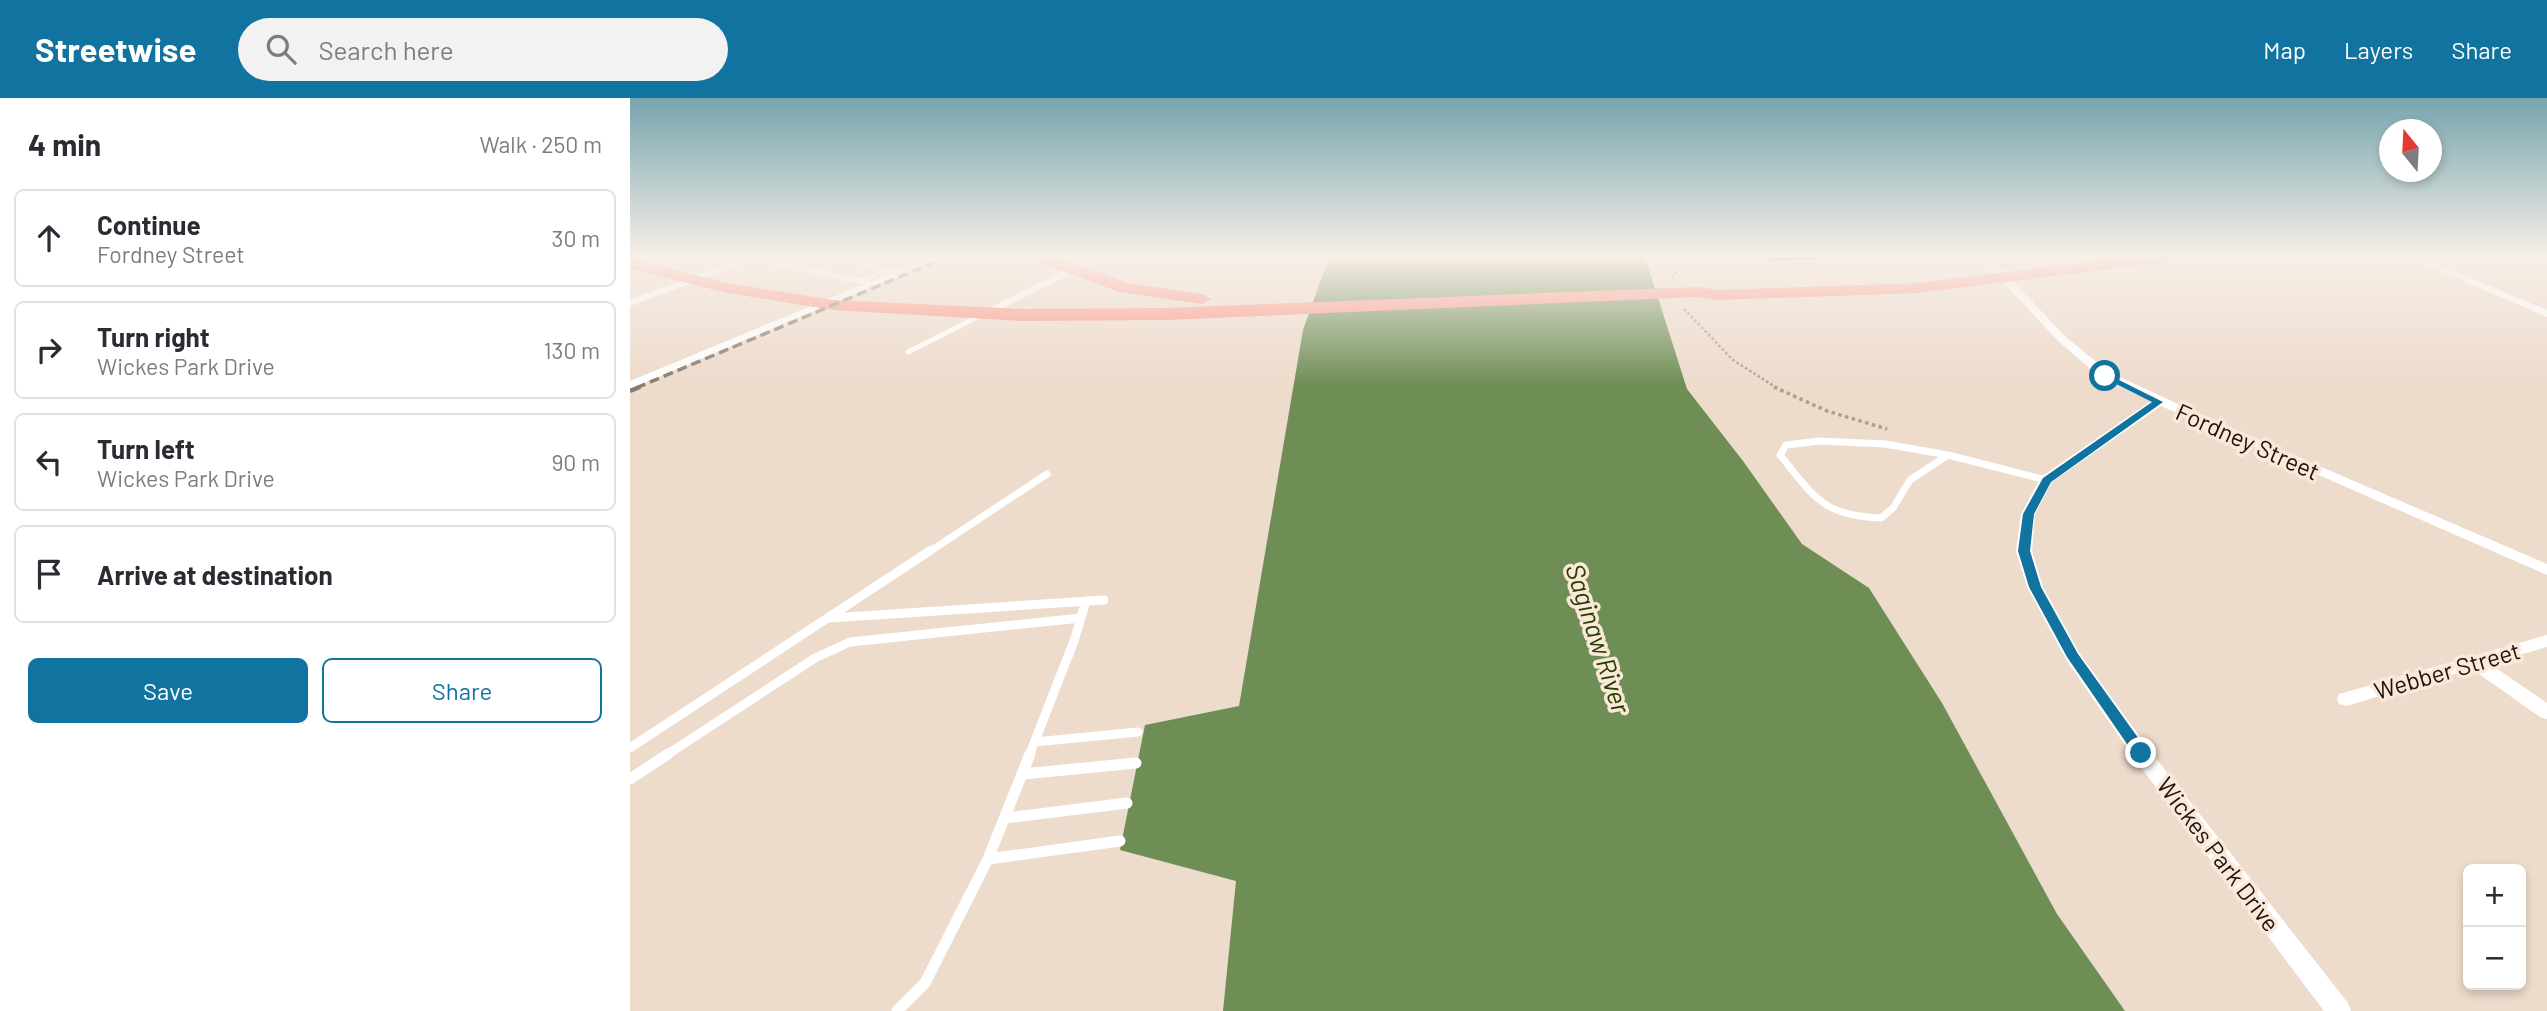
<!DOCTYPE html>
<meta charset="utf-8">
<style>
body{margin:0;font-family:Barlow,sans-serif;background:#f2f2f3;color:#2b2b33}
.controls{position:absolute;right:21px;bottom:21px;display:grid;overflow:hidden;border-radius:10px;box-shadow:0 4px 10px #0003}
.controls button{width:63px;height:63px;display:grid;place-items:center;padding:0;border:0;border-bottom:2px solid #e1e1e2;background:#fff;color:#2b2b33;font:35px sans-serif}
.compass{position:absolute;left:1749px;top:21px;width:63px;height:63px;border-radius:50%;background:#fff;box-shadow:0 4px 10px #0003;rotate:342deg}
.stop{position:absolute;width:21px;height:21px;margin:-16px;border:5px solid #1173a0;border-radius:50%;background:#fff}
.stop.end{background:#1173a0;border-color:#fff;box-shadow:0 2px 7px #0008}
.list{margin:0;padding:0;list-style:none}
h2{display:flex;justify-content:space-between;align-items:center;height:91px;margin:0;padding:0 28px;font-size:30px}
h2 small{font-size:23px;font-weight:400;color:#7c7c81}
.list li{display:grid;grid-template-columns:46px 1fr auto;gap:21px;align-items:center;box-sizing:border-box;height:98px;margin:0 14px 14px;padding:0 14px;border:2px solid #e1e1e2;border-radius:10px}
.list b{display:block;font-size:26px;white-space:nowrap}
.list p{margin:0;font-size:23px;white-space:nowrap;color:#7c7c81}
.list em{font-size:23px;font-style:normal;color:#7c7c81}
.actions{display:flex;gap:14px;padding:21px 28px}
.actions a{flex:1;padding:16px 0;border:2px solid #1173a0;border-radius:10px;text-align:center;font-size:24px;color:#1173a0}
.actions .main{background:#1173a0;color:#fff}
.icon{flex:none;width:38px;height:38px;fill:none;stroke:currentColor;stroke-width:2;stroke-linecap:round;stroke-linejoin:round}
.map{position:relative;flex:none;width:1917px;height:913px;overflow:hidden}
header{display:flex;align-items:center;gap:42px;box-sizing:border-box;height:98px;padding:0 35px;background:#1173a0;color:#fff}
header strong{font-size:33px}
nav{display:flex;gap:38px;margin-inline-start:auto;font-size:24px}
.search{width:490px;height:63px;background:#f2f2f3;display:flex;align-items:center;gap:18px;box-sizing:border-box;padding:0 24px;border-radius:38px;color:#7c7c81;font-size:26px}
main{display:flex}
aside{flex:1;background:#fff}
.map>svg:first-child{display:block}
.green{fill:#f2b2c9}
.water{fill:#6e8e56}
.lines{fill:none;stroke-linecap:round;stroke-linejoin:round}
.path-far1{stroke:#ad9f92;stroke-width:2.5;stroke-dasharray:2.5 2.5;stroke-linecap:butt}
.path{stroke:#ad9f92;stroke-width:3.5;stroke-dasharray:3.5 3.5;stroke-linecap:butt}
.service-far3{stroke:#fff;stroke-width:5}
.service-far2{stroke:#fff;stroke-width:7}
.service-far1{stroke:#fff;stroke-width:9}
.service{stroke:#fff;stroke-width:11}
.minor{fill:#fff;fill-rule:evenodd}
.trunk{fill:#fa9384;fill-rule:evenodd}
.rail-far1{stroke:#877b70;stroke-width:3.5;stroke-dasharray:10 5;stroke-linecap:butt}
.rail{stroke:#877b70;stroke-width:4.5;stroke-dasharray:12 6;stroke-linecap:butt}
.wall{fill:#463d10}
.route{fill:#1173a0}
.labels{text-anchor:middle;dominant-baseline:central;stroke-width:7;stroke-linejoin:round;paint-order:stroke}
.street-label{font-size:24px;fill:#1a140e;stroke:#fbe8d8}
.water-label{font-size:26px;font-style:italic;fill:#224100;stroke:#fbe8d8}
</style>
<header>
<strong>Streetwise</strong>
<div class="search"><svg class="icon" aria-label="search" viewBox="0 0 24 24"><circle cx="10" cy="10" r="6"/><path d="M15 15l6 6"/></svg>Search here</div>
<nav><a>Map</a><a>Layers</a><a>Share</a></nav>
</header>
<main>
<aside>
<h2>4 min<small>Walk · 250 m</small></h2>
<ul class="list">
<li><svg class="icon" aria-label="ahead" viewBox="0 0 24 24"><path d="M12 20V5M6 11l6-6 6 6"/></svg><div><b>Continue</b><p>Fordney Street</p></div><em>30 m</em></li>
<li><svg class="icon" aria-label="right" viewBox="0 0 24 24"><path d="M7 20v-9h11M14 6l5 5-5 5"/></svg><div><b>Turn right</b><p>Wickes Park Drive</p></div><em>130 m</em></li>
<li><svg class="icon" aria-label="left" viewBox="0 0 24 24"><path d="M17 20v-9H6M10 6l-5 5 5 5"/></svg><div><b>Turn left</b><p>Wickes Park Drive</p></div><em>90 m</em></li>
<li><svg class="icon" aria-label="arrive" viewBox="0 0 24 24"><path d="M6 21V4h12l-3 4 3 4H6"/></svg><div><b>Arrive at destination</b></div></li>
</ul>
<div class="actions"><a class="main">Save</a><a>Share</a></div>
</aside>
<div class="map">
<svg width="1917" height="913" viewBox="0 0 1917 913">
<rect width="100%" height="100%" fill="#eddbcb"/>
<path class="green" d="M1355 159H1460L1366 171Z"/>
<path class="water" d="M699 159H1015L1057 291 1113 363 1172 446 1239 490 1312 605 1427 816 1495 913H593L606 783 490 752 515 627 609 608 673 232Z"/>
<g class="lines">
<path class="path-far1" d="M1334 159 1343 167
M1378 162 1390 159
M1042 180 1050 168V159
M1054 211 1103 262 1147 290"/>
<path class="path" d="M1144 289 1197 313 1257 331"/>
<path class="service-far3" d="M207 159 231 165 246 159
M122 160 243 186
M231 165 269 175
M443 171 466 159
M231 183 256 172
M278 254 353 216"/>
<path class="service-far2" d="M1189 343 1255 346 1318 357 1280 382 1263 410 1251 420C1193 418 1184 399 1150 357L1156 347Z
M1318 357 1416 382
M299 454 417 376"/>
<path class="service-far1" d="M200 520 474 502
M405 644 508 634
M0 650 301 452
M35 658 185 560 220 544 451 520
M399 658 444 543 456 503"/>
<path class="service" d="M393 676 506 665
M0 681 38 656
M376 720 497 705
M358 761 490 743
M267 913 295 885 358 761 400 656"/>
<path class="minor" d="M118 159H132L0 208V201Z
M299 159H312L0 291V283Z
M1350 159H1360L1436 239 1479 274 1587 324 1917 466V477L1531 308 1422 384 1405 416 1402 453 1413 489 1450 556 1518 650 1718 905 1721 913H1694L1504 660 1437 563 1397 489 1386 453 1391 416 1411 379 1521 303 1471 280 1428 243Z
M1777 159H1790L1917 212V219Z
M443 168 448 171 447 173 357 218 347 216Z
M1917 537V549L1860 566 1917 605V621L1910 619 1842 571 1716 608 1709 606 1707 601 1709 596Z"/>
<path class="trunk" d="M405 159H428L498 185 572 196 581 201 572 206 489 194 407 163Z
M1498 159H1546L1538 164 1287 195 1089 202 1067 199 538 222 391 223 203 212 97 195 0 171V161L97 185 203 202 391 211 538 210 1067 189 1089 192 1287 185Z"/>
<path class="rail-far1" d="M6 290 317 159"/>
<path class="rail" d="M0 293 10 289"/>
</g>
<path class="wall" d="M1135 159H1253L1137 163Z"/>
<linearGradient id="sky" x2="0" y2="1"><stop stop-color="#77a5ae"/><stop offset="0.55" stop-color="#f7efe8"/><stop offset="1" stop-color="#f7efe8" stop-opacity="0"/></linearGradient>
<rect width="1917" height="287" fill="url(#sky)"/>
<path class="route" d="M1475 275 1533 304 1421 384 1404 416 1400 453 1411 489 1448 556 1519 655 1511 660 1506 659 1437 559 1399 489 1388 453 1393 416 1413 380 1522 304 1472 279 1471 278Z"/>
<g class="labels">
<g class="street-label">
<text transform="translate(1618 343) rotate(24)">Fordney Street</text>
<text transform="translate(1817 572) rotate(-16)">Webber Street</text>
<text transform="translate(1589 756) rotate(53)">Wickes Park Drive</text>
</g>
<g class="water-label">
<text transform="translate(969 540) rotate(72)">Saginaw River</text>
</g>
</g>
</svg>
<div class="controls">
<button>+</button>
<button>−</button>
</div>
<svg class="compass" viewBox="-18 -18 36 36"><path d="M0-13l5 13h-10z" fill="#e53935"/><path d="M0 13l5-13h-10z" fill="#7c7c81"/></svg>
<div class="stop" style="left:1475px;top:278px"></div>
<div class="stop end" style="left:1511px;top:655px"></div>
</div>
</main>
